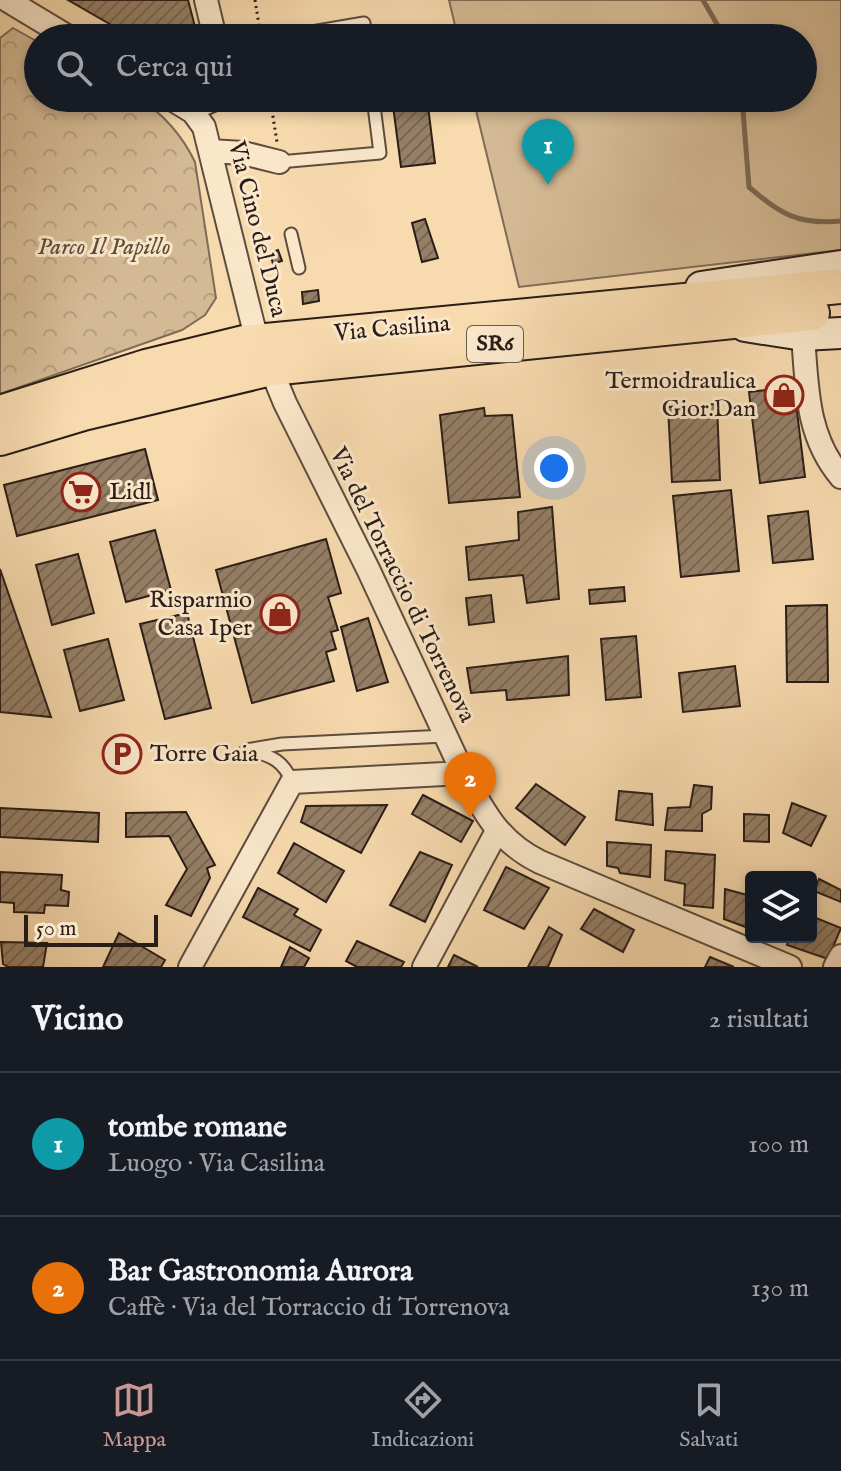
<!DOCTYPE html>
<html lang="it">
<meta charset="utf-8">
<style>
body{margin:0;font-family:"IM FELL English",serif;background:#20242c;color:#f1f3f6}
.controls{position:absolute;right:24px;bottom:24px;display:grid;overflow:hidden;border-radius:8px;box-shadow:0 4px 12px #0003}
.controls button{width:72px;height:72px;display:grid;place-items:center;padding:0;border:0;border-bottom:2px solid #363941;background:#171b24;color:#f1f3f6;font:40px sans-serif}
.scale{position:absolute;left:24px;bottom:20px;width:134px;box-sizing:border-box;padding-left:8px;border:4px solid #2a1d17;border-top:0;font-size:22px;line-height:28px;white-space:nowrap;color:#2a1d17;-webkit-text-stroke:6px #fae7ca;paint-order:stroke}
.you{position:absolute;left:554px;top:468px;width:28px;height:28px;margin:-20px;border:6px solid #fff;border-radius:50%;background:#1a73e8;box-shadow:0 0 0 12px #1a73e833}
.badge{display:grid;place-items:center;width:52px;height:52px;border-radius:50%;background:#c59692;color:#fff;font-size:26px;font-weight:700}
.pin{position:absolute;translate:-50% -66px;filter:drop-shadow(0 2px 4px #0008)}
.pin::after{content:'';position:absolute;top:42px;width:28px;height:24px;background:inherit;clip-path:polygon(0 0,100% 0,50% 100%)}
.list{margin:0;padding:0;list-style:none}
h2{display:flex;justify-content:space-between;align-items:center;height:104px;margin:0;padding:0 32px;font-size:34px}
h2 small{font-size:26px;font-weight:400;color:#9ea1a6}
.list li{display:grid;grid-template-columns:52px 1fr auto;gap:24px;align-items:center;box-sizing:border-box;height:144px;padding:0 32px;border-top:2px solid #363941}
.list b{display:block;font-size:30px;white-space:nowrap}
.list p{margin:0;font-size:26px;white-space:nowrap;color:#9ea1a6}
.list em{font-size:26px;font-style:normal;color:#9ea1a6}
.icon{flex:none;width:44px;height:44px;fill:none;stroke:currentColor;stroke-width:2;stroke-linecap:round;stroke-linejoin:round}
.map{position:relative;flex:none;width:841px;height:967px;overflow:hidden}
.search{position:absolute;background:#171b24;box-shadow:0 4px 12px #0003;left:24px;right:24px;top:24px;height:88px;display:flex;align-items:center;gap:20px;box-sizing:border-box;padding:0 28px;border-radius:44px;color:#9ea1a6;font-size:30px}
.sheet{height:392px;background:#171b24}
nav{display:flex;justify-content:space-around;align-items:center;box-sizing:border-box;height:112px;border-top:2px solid #363941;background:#171b24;font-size:22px;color:#9ea1a6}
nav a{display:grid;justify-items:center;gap:4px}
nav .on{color:#c59692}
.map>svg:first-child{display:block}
.grass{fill:#d4ba94;stroke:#7f6c56;stroke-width:2}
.forest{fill:url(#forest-crowns);stroke:#7f6c56;stroke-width:2}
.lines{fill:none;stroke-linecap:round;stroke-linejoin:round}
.stream{stroke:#7b6853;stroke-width:5}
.building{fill:url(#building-hatch);stroke:#2a1d17;stroke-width:2}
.service-casing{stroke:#5d4c3d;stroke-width:15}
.minor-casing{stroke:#5d4c3d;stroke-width:26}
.secondary-casing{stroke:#2a1d17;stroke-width:34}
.primary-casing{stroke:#2a1d17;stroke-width:38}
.path{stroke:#2a1d17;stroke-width:3;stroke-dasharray:2 4;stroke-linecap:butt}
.service{stroke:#fae7ca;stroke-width:11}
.minor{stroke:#fae7ca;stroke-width:22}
.secondary{stroke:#fae7ca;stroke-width:30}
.primary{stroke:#f7daae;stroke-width:34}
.labels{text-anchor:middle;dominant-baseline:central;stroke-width:6;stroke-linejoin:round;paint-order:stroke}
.shield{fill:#fae7ca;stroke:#685a4d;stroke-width:2}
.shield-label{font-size:22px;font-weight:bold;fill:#2a1d17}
.street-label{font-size:24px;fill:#2a1d17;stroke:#fae7ca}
.park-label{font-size:24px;font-style:italic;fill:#5d4c3c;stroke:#fae7ca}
.poi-label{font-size:24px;fill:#2a1d17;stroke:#fae7ca;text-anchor:end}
</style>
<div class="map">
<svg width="841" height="967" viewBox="0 0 841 967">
<defs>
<pattern id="forest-crowns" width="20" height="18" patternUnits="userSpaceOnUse" patternTransform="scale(2)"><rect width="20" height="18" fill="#d4ba94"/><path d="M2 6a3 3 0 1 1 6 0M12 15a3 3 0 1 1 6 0" fill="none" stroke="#b69f7f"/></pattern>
<pattern id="building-hatch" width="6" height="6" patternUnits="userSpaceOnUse" patternTransform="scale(2)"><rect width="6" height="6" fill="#957f66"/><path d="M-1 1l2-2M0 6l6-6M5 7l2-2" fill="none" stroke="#7a6753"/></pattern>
</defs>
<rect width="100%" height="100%" fill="#f7daae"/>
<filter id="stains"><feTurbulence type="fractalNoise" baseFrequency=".0025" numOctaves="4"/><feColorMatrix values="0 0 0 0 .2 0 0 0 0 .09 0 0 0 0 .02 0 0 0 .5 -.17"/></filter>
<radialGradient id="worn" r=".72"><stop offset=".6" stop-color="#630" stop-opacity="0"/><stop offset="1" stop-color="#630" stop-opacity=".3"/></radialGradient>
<path class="grass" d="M449 0H841V250L519 287 473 98H803V38H458Z"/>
<path class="forest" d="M13 28 38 42V98C57 98 124 93 137 99 162 110 184 139 195 162L216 298 205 315 182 330 0 394V38Z"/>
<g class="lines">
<path class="stream" d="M703 0 725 38
M742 98 749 187C780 214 798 225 841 221"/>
</g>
<path class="building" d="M68 0H188L198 38H134Z
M392 98H427L435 163 401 167Z
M425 219 438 258 422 262 412 223Z
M278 250 282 261 273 264 270 253Z
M318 290 319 301 303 304 302 292Z
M794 387 805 477 760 483 749 392Z
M717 404 720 480 672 482 668 407Z
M484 408 485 416 512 415 520 497 449 503 440 415Z
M145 449 158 500 17 536 4 485Z
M731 490 739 571 681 577 673 496Z
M552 507 559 599 527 603 523 575 469 580 466 547 519 540 518 512Z
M808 511 813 559 773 563 768 516Z
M155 530 171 590 126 602 110 542Z
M326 539 341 593 328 597 338 630 331 632 336 649 326 652 334 681 252 703 216 570Z
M78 554 94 613 52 625 36 565Z
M0 569 51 717 0 712Z
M624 587 625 601 590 604 589 590Z
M491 595 494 622 469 625 466 598Z
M827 605 828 682H787L786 606Z
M187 613 211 708 165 719 140 624Z
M368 618 388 682 357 691 341 627Z
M636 636 641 697 606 700 601 639Z
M108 639 124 700 80 711 64 650Z
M568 656 569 695 507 700 506 690 471 693 467 668Z
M735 666 740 706 683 712 679 673Z
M536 784 585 817 565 845 516 808Z
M694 785 712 787 711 809 702 814V831L665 830 668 808 690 807Z
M619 791 652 794 653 825 616 820Z
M423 795 473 821 461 842 412 814Z
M792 803 826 816 811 846 783 833Z
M387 805 361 853 301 822 306 806Z
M0 808 99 813 98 842 0 837Z
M186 812 215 865 207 868 210 878 191 916 166 905 187 869 169 836 126 837V813Z
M744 814 769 815V842L744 841Z
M607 842 651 845 650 877 620 873 618 868 607 866Z
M294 843 344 871 326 902 278 873Z
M666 851 715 855 713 908 684 905 685 884 665 880Z
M420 852 452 865 425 922 390 905Z
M506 867 549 888 524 929 484 910Z
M0 872 62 875 61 890 69 892 68 906 45 905 44 913 14 912V903L0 902Z
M819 879 841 890V902L814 891Z
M258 888 298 909 294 915 321 930 310 951 243 917Z
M725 889 751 896V929L724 919Z
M594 909 634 930 623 952 581 929Z
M811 916 841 928 828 959 787 945 790 937H811Z
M549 927 562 935 548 967H528Z
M119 933 165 960 161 967H103Z
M357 941 404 962 401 967H357L346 961Z
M1 942 47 943 43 967H8L3 964Z
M290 947 309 958 304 967H281Z
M454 955 478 967H448Z
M710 957 734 967H705Z"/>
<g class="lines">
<g class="service-casing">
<path id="service" d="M300 34 364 23 366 38
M279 162 380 153 373 98
M291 234 299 268
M246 750 282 744 445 736
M250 751C272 755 284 762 292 782"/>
</g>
<g class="minor-casing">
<path id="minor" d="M7 0 70 38
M206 0 215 38
M170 98 193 112 204 127 253 325 285 403 368 569 463 773C483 811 499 842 540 862L790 967
M190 110 217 98
M210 151 243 153 279 162
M803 335C807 386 806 436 841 477
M190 967 292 782 463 773
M424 967 497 831
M835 967 841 956"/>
</g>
<g class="secondary-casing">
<path id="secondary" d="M701 287 841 266
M745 326 803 335 841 333"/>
</g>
<g class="primary-casing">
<path id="primary" d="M0 413 146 367 244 343 841 286
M0 438 83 413 271 368 812 313"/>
</g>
<path class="path" d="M255 0 261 38
M270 98 277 142"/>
<use href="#service" class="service"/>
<use href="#minor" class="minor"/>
<use href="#secondary" class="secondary"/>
<use href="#primary" class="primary"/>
</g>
<defs>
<g id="shop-ring" transform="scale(2)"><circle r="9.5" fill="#fae7ca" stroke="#8f2418" stroke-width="1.5"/><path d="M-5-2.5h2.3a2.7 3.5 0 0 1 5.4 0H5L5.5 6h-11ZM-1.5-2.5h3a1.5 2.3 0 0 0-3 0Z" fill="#8f2418"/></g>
<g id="supermarket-ring" transform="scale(2)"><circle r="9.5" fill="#fae7ca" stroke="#8f2418" stroke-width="1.5"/><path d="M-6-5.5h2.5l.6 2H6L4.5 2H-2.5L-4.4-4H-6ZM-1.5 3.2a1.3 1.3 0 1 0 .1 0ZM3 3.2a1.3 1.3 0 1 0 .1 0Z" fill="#8f2418"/></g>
<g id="parking-ring" transform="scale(2)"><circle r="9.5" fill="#fae7ca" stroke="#8f2418" stroke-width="1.5"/><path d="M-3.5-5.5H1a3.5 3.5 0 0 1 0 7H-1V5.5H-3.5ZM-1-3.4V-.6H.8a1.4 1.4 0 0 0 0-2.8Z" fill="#8f2418"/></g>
</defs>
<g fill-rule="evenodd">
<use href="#shop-ring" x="784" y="395"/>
<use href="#supermarket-ring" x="81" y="492"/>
<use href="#shop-ring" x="280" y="614"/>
<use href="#parking-ring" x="122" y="754"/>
</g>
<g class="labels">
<rect class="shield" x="467" y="326" width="56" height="36" rx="6"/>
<g class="shield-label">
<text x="495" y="344">SR6</text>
</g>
<g class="street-label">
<text transform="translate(257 229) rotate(76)">Via Cino del Duca</text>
<text transform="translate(392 329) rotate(-5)">Via Casilina</text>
<text transform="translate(402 585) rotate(64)">Via del Torraccio di Torrenova</text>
</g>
<g class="park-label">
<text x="104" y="247">Parco Il Papillo</text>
</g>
<g class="poi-label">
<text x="756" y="381">Termoidraulica<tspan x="756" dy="28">Gior.Dan</tspan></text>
<text x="109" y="492" text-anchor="start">Lidl</text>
<text x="252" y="600">Risparmio<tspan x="252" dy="28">Casa Iper</tspan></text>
<text x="150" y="754" text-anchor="start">Torre Gaia</text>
</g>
</g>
<rect width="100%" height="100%" filter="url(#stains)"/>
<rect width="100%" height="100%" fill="url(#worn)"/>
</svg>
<div class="controls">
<button><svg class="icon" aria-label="layers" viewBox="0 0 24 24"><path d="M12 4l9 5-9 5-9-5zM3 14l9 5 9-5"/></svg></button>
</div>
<div class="scale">50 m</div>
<div class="you"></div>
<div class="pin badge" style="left:548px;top:185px;background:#0f9aa8">1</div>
<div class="pin badge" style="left:470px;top:818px;background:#e8710a">2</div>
<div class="search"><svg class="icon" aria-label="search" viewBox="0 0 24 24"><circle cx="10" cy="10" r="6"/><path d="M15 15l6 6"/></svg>Cerca qui</div>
</div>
<section class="sheet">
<h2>Vicino<small>2 risultati</small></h2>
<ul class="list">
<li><span class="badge" style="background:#0f9aa8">1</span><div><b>tombe romane</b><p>Luogo · Via Casilina</p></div><em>100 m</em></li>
<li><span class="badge" style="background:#e8710a">2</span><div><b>Bar Gastronomia Aurora</b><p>Caffè · Via del Torraccio di Torrenova</p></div><em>130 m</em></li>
</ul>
</section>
<nav>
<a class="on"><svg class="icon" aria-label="map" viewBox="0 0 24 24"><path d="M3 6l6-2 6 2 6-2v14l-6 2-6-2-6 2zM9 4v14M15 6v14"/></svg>Mappa</a>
<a><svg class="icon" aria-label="directions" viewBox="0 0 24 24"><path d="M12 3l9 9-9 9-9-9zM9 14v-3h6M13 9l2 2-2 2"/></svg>Indicazioni</a>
<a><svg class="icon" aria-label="saved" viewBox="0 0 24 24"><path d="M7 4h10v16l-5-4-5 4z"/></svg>Salvati</a>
</nav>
